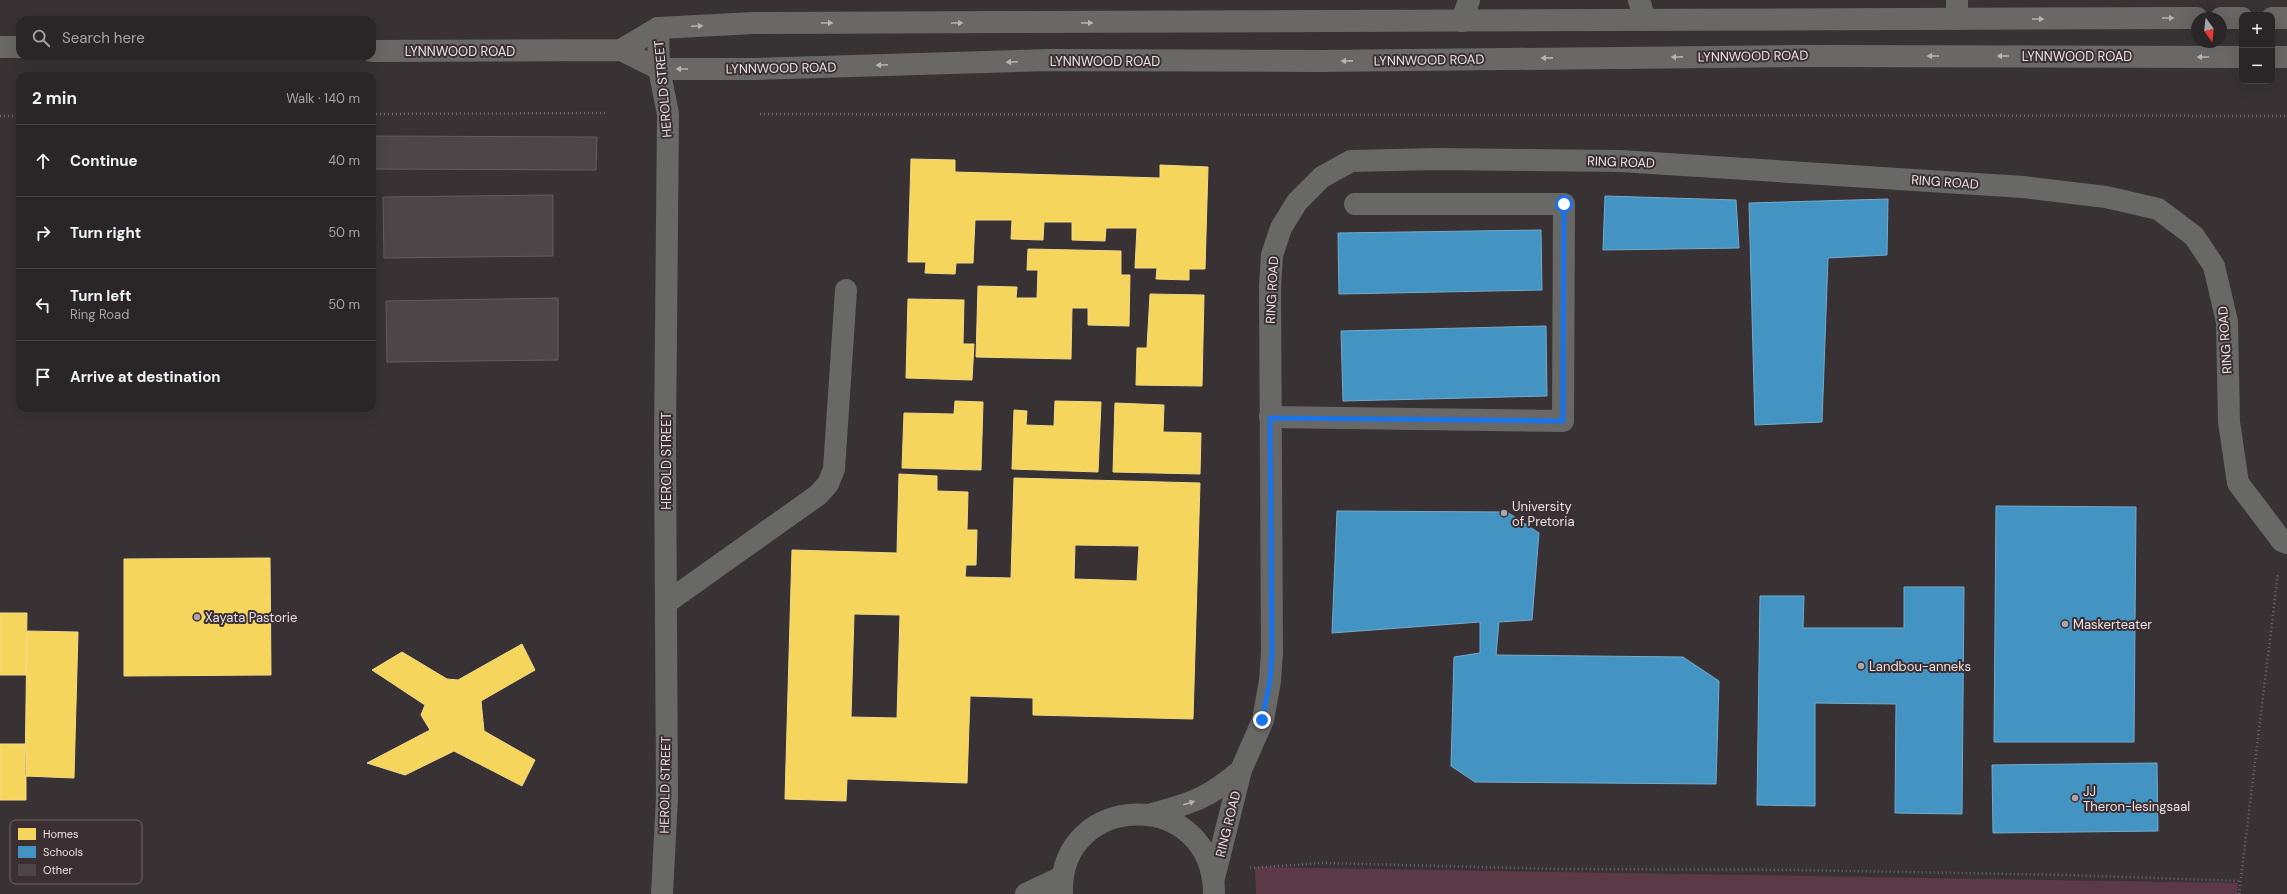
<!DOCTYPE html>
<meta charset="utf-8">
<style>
body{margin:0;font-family:"DM Sans",sans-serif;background:#322e2f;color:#f1f3f6}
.controls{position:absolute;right:12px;top:12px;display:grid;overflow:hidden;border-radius:8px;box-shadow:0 4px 16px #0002}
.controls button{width:36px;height:36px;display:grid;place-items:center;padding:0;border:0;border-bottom:1px solid #464344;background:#2a2627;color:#f1f3f6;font:20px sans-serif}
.compass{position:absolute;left:2191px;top:12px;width:36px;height:36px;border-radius:50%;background:#2a2627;box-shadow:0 4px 16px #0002;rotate:165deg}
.stop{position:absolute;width:12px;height:12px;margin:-9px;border:3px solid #1a73e8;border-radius:50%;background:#fff}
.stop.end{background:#1a73e8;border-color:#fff;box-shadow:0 1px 4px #0008}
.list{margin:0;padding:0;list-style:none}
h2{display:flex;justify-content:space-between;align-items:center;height:52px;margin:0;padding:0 16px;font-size:17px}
h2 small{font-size:13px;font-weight:400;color:#a5a5a7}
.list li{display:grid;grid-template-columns:26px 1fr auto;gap:12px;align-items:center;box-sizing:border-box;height:72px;padding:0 16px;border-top:1px solid #464344}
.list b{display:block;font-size:15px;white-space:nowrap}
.list p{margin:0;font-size:13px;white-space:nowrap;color:#a5a5a7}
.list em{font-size:13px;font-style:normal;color:#a5a5a7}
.icon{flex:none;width:22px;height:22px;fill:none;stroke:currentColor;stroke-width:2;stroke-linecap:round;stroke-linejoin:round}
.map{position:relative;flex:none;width:2287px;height:894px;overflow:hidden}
.search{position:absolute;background:#2a2627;box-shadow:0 4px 16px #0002;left:16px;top:16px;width:360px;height:44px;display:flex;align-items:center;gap:10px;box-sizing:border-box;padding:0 14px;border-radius:12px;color:#a5a5a7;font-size:15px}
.panel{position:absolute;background:#2a2627;box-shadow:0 4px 16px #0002;left:16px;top:72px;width:360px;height:340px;border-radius:12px}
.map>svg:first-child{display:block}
.green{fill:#5c3946}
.homes{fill:#f6d55c;stroke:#f2d985;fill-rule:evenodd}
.schools{fill:#4393c3;stroke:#75abcd}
.building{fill:#4c4648;stroke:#625d5e}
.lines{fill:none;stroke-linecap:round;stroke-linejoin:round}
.path{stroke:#6b696a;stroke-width:2.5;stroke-dasharray:1 3;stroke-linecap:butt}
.lane{stroke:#686867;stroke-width:22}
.street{stroke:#686867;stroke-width:22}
.primary{stroke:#6a6867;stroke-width:22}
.oneway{fill:#b7b2b3}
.oneway2{fill:#b6b2b3}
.route{stroke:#1a73e8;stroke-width:5}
.poi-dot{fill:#aca5a7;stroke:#3b2f33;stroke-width:1.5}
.labels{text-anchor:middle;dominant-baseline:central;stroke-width:4;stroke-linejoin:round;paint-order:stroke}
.street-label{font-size:13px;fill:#eae3e5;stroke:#3b2f33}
.poi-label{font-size:13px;fill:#eae3e5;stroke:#3b2f33;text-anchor:start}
.key{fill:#3b2f33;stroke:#706568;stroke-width:1}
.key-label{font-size:11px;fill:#eae3e5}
</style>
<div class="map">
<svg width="2287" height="894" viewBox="0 0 2287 894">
<rect width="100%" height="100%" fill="#383234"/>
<path class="green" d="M1255 867 2238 883 2237 894H1256Z"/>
<path class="homes" d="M911 159 955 160V172L1160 178V165L1208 167 1205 269H1189V280L1156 279 1157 268H1135L1137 228H1106L1105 241 1072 240V222H1044L1043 240 1011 239 1012 220H975L973 263H956L955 274 925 273 926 262H908Z
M1028 249 1121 251V275H1130L1129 326 1088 325V308H1072L1071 359 976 357 978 286 1017 287 1016 298H1037L1038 270H1027Z
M1150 294 1204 295 1202 386 1136 385 1137 348H1147Z
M908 299 964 300 963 344H974L972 380 906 378Z
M955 401 983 402 981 470 902 468 904 413 954 414Z
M1055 401 1101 402 1098 472 1012 469 1014 410 1027 411 1026 425 1054 426Z
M1115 403 1164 405 1163 432 1201 433 1200 474 1113 472Z
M899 474 937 476V491L968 492 967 530H977L976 565H966L965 577 1011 578 1014 478 1200 483 1193 719 1033 715V698L970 696 967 783 847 779 846 801 785 799 792 550 897 553ZM1075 545 1139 546 1137 581 1074 579ZM854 614 900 615 897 718 851 717Z
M270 558 271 675 124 676V559Z
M0 613H27L26 675H0Z
M27 631 78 632 74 778 25 776Z
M522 644 535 670 481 701 484 731 535 760 522 786 454 751 405 775 367 763 430 730 421 715 425 705 372 670 402 652 447 679 458 680Z
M0 744H26V800H0Z"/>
<path class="schools" d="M1605 196 1736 200 1739 248 1603 250Z
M1888 199 1887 255 1828 258 1822 422 1755 425 1749 203Z
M1541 230 1542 290 1339 294 1338 233Z
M1546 326 1547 396 1343 401 1341 331Z
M1996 506 2136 507 2134 742H1994Z
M1337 511 1507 512 1539 533 1532 620 1499 622 1496 655 1683 657 1719 681 1716 784 1475 782 1451 766 1454 657 1480 653V622L1332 633Z
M1904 587H1964L1962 814 1895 813 1896 704 1815 703V806L1757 805 1760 596H1804L1803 628H1904Z
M2157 763 2158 831 1993 833 1992 765Z"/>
<path class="building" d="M372 136 597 137 596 170 372 169Z
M553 195V256L384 258 383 197Z
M558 298V360L387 362 386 301Z"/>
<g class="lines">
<path class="path" d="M372 114 605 113
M760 114 2287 116
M0 116H20
M1250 868 1323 863 1559 869 1793 870 2066 875 2241 881
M2239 894 2278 573"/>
<path class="lane" d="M1639 0 1645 20
M1462 21 1469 0
M1270 417 1563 421 1564 204H1355
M666 603 818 495 828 484 834 469 846 290"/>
<path class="street" d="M1957 19V0
M658 28 659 69 668 114 665 441 667 797 662 894
M1152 814C1192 803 1209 798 1241 770
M1214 878 1241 770 1263 720 1270 681 1272 652 1270 287 1272 255 1281 228 1297 202 1322 177 1351 161 1437 159 1621 161 2023 187 2106 197 2158 209 2194 236 2214 266 2227 322 2229 422 2238 483 2282 541 2287 543
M1026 894 1062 877
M1062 894C1058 790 1214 786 1214 894"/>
<path class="primary" d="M2221 18H2242
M2272 18H2287
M0 47H20
M621 50 658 28 754 23 2197 18
M372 51 621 50 659 69H757L1050 60 1321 61 1801 56 2242 57
M2272 57H2287"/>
</g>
<defs><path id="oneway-solid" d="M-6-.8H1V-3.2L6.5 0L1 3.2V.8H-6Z"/></defs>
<g class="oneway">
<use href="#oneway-solid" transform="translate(2168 18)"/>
<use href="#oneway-solid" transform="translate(2038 19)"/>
<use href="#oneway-solid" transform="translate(827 23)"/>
<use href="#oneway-solid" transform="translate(957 23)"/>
<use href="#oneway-solid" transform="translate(1087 23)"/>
<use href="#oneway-solid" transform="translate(697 26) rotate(-3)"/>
<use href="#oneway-solid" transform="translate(1933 56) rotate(-180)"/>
<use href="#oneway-solid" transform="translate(2003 56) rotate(-180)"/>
<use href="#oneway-solid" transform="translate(1677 57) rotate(179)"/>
<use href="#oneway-solid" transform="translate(2203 57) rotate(-180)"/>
<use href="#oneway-solid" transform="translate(1547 58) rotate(179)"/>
<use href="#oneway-solid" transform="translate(1347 61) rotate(179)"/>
<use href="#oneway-solid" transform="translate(1012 62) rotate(178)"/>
<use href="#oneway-solid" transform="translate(882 65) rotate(178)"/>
<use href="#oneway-solid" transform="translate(682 69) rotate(-180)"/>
</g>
<use class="oneway2" href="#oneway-solid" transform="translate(1189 803) rotate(-17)"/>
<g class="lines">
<path class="route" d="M1262 720 1270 681 1272 652 1270 418 1563 421 1564 204"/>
</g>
<g class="poi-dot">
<circle cx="1504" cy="513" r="4"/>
<circle cx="197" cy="617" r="4"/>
<circle cx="2065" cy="624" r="4"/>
<circle cx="1861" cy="666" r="4"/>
<circle cx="2075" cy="798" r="4"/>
</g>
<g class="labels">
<g class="street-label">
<text x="460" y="51">LYNNWOOD ROAD</text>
<text transform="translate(1753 56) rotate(-1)">LYNNWOOD ROAD</text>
<text x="2077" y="56">LYNNWOOD ROAD</text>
<text transform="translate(1429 60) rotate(-1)">LYNNWOOD ROAD</text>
<text x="1105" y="61">LYNNWOOD ROAD</text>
<text transform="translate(781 68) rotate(-1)">LYNNWOOD ROAD</text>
<text transform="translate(663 89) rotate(-95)">HEROLD STREET</text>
<text transform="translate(1621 162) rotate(2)">RING ROAD</text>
<text transform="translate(1945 182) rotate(4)">RING ROAD</text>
<text transform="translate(1272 290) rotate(-87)">RING ROAD</text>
<text transform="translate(2225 340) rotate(-94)">RING ROAD</text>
<text transform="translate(666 461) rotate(-90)">HEROLD STREET</text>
<text transform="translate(665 785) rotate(-89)">HEROLD STREET</text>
<text transform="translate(1228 824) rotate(-76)">RING ROAD</text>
</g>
<g class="poi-label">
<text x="1512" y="506">University<tspan x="1512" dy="15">of Pretoria</tspan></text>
<text x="205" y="617">Xayata Pastorie</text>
<text x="2073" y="624">Maskerteater</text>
<text x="1869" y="666">Landbou-anneks</text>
<text x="2083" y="791">JJ<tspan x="2083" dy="15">Theron-lesingsaal</tspan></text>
</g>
</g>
<rect x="10" y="820" width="132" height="64" rx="6" class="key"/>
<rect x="18" y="828" width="18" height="12" fill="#f6d55c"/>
<rect x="18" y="846" width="18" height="12" fill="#4393c3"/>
<rect x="18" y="864" width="18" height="12" fill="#4c4648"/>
<g class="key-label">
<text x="43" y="838">Homes</text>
<text x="43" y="856">Schools</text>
<text x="43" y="874">Other</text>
</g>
</svg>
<div class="controls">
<button>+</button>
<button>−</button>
</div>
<svg class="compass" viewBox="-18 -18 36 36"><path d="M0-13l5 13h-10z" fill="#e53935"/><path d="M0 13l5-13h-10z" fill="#a5a5a7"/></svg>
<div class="stop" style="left:1564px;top:204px"></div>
<div class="stop end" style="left:1262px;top:720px"></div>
<div class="search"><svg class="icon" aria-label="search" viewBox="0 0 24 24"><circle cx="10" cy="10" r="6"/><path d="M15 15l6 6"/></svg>Search here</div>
<section class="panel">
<h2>2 min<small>Walk · 140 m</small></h2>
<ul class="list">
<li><svg class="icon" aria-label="ahead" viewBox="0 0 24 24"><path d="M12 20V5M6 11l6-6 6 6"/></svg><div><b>Continue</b></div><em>40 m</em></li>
<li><svg class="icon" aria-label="right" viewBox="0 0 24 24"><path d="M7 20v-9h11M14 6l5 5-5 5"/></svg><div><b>Turn right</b></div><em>50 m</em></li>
<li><svg class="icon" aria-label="left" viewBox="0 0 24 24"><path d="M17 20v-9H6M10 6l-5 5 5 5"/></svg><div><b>Turn left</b><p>Ring Road</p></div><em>50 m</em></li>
<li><svg class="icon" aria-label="arrive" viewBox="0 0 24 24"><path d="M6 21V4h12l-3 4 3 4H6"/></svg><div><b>Arrive at destination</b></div></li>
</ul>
</section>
</div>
